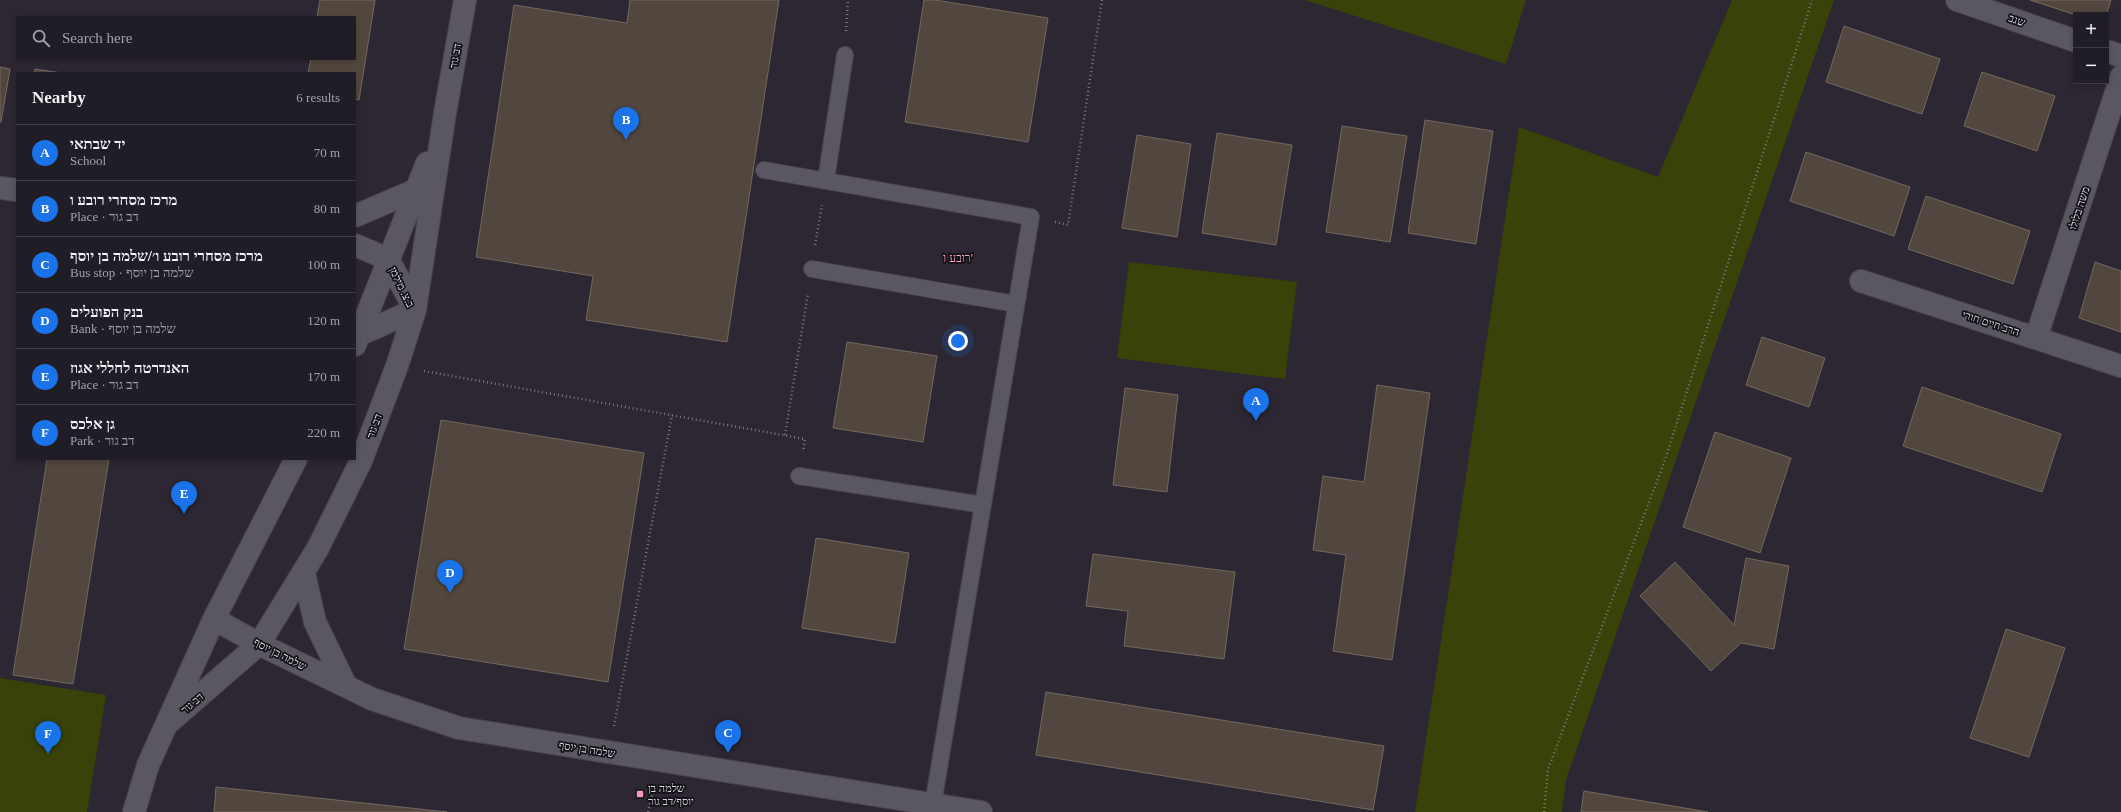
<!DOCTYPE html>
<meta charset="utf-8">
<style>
body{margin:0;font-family:"Times New Roman","Noto Sans Hebrew",serif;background:#2d2a32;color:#f1f3f6}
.controls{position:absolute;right:12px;top:12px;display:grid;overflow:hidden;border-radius:0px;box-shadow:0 2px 6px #0003}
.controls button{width:36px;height:36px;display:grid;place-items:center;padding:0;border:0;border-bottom:1px solid #3e3b43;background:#211d26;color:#f1f3f6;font:20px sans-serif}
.you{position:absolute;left:958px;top:341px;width:14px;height:14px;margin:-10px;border:3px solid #fff;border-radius:50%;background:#1a73e8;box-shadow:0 0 0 6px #1a73e833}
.badge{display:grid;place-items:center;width:26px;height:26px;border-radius:50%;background:#1a73e8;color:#fff;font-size:13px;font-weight:700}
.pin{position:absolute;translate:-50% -33px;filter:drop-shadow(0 1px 2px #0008)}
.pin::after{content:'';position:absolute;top:21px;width:14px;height:12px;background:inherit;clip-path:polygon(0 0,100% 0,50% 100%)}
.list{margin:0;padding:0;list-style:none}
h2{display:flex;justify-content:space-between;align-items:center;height:52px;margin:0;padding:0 16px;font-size:17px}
h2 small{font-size:13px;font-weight:400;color:#a2a2a7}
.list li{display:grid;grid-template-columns:26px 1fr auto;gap:12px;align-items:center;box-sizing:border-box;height:56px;padding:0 16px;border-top:1px solid #3e3b43}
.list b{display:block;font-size:15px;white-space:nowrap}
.list p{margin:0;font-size:13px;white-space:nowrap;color:#a2a2a7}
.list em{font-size:13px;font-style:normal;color:#a2a2a7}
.icon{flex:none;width:22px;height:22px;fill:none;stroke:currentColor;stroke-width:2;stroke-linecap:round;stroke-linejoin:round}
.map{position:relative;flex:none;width:2121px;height:812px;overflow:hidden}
.search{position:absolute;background:#211d26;box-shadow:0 2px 6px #0003;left:16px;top:16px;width:340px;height:44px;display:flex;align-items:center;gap:10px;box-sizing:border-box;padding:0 14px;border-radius:0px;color:#a2a2a7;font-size:15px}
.panel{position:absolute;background:#211d26;box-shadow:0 2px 6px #0003;left:16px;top:72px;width:340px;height:388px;border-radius:0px}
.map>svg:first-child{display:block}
.green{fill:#384209}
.building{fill:#52473e;stroke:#74695f}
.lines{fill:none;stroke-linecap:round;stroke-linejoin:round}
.service-casing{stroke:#48444e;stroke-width:18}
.minor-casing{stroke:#48444e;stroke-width:24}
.tertiary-casing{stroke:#48444e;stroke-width:24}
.path{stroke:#7d7982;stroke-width:2.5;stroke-dasharray:1 3;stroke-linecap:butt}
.service{stroke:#5a5662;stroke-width:16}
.minor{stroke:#5a5662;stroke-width:22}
.tertiary{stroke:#5a5662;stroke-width:22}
.poi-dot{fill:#f09ab7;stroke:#131116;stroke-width:1.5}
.labels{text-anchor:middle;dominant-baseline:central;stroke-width:3.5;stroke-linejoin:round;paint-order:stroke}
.street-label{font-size:11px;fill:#dcd9e1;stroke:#131116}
.poi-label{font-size:11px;fill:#dcd9e1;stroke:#131116;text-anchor:start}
.neighbourhood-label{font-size:12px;fill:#f6a6c0;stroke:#131116}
</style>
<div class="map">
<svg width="2121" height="812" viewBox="0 0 2121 812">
<rect width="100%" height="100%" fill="#2c2732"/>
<path class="green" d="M1305 0H1526L1506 64Z
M1732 0H1834L1566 780 1562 812H1415L1519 127 1658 177Z
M1129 262 1297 282 1285 379 1117 358Z
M0 678 106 695 87 812H0Z"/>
<path class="building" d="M320 0H375L359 100 355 99V73H308L311 59H355V17H317Z
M630 0H779L727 342 586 320 593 276 476 257 514 5 627 23Z
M924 0H935L1048 18 1028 142 905 122Z
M2030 0H2111L2106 16 2076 15Z
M1844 26 1940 59 1922 114 1826 82Z
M0 67 10 69 1 122H0Z
M35 69 62 73H34Z
M1982 72 2055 96 2037 151 1964 126Z
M1425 120 1493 131 1476 244 1408 233Z
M1342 126 1407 136 1390 242 1326 232Z
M1217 133 1292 145 1276 245 1202 233Z
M1137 135 1191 144 1177 237 1122 228Z
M1806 152 1910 187 1894 236 1790 201Z
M1926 196 2030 231 2013 284 1908 249Z
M2095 262 2121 271V332L2079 318Z
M1762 337 1825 358 1809 407 1746 385Z
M847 342 937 356 923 442 833 428Z
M1377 385 1430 393 1392 660 1333 651 1346 555 1313 550 1323 476 1364 482Z
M1922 387 2061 434 2042 492 1903 446Z
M1125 388 1178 395 1167 492 1113 485Z
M441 420 644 453 608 682 404 649Z
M1715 432 1791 458 1760 553 1683 527Z
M47 459H109L73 684 13 675Z
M816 538 909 553 895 643 802 628Z
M1093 554 1235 572 1224 659 1124 646 1128 611 1086 606Z
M1746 558 1789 566 1774 649 1741 643 1711 671 1640 596 1675 562 1734 625Z
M2006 629 2065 648 2029 757 1970 738Z
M1046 692 1384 746 1373 810 1036 755Z
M216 787 447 812H214Z
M1584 791 1708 812H1581Z"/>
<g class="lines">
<g class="service-casing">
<path id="service" d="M764 170 1031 217 933 804
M826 180 845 55
M812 269 1016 304
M799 476 983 505"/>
</g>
<g class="minor-casing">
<path id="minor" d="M1957 0 2076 41
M2106 51 2121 56
M1861 281 2121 366
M2036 338 2121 77"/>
</g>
<g class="tertiary-casing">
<path id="tertiary" d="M0 188 17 190
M355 216 418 189
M355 245 388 259 415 310
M355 333 361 334 415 310
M355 345 427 163
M304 573 315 622 346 686
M214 619 259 644 372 699 459 728 981 812
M166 725 259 644 318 548 361 461 397 366 415 310 445 113 465 0
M134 812 148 765 214 619 296 459"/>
</g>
<path class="path" d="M846 31 848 0
M1055 222 1068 225 1102 0
M815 245 822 205
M424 371 805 439 803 452
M785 435 808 293
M614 726 672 415
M648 812 654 787
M1544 812 1548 769 1665 460 1812 0"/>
<use href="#service" class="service"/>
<use href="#minor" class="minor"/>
<use href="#tertiary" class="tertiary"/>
</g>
<rect class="poi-dot" x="636" y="790" width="8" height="8" rx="2"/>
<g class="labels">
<g class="street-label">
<text transform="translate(2017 20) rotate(19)">שגב</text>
<text transform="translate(455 56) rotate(-80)">דב גור</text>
<text transform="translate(2079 208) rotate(-72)">משה בלולו</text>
<text transform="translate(402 287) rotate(64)">ב.צ. מילמן</text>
<text transform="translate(1991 323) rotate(18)">הרב חיים חורי</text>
<text transform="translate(374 426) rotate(-70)">דב גור</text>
<text transform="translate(280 654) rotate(27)">שלמה בן יוסף</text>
<text transform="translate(192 703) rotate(-41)">דב גור</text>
<text transform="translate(587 749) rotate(9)">שלמה בן יוסף</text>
</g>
<g class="poi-label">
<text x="648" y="788">שלמה בן<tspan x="648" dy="13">יוסף/דב גור</tspan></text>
</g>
<g class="neighbourhood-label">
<text x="958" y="258">רובע ו'</text>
</g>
</g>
</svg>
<div class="controls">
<button>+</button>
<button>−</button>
</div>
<div class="you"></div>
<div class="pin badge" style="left:1256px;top:421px">A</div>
<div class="pin badge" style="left:626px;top:140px">B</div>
<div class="pin badge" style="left:728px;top:753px">C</div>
<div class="pin badge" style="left:450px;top:593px">D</div>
<div class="pin badge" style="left:184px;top:514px">E</div>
<div class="pin badge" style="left:48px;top:754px">F</div>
<div class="search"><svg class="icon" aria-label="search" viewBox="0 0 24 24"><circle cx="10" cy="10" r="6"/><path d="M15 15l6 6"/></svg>Search here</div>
<section class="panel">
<h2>Nearby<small>6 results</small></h2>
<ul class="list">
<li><span class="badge">A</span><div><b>יד שבתאי</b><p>School</p></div><em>70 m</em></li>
<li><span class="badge">B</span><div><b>מרכז מסחרי רובע ו</b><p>Place · דב גור</p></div><em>80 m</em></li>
<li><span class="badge">C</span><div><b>מרכז מסחרי רובע ו׳/שלמה בן יוסף</b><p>Bus stop · שלמה בן יוסף</p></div><em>100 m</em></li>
<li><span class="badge">D</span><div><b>בנק הפועלים</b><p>Bank · שלמה בן יוסף</p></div><em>120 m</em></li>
<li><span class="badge">E</span><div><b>האנדרטה לחללי אגוז</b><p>Place · דב גור</p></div><em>170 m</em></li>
<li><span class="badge">F</span><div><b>גן אלכס</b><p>Park · דב גור</p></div><em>220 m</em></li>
</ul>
</section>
</div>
